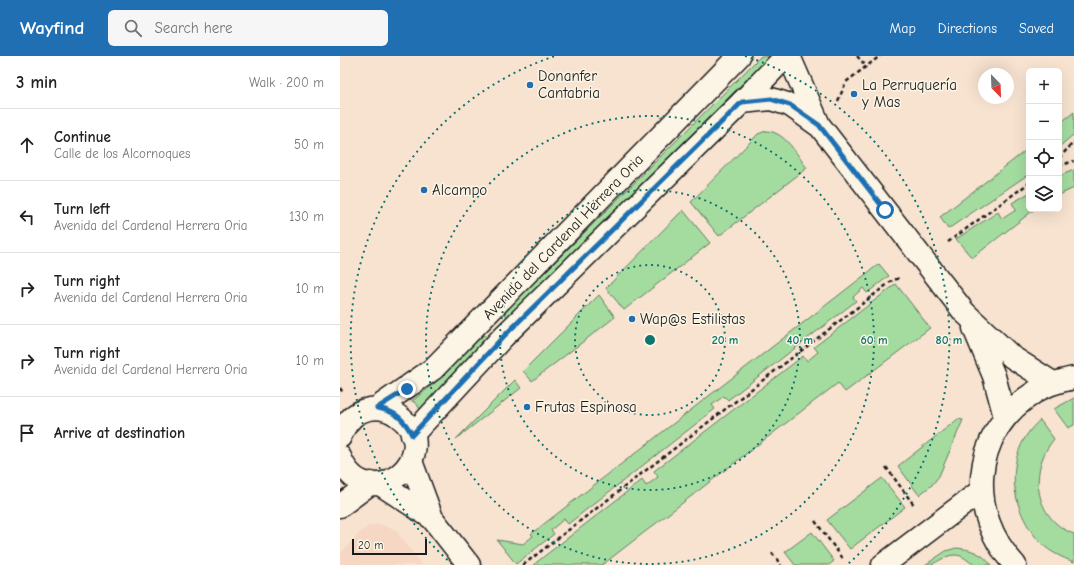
<!DOCTYPE html>
<meta charset="utf-8">
<style>
body{margin:0;font-family:"Comic Neue",sans-serif;background:#f6f6f6;color:#202124}
.controls{position:absolute;right:12px;top:12px;display:grid;overflow:hidden;border-radius:6px;box-shadow:0 4px 16px #0002}
.controls button{width:36px;height:36px;display:grid;place-items:center;padding:0;border:0;border-bottom:1px solid #e0e0e0;background:#fff;color:#202124;font:20px sans-serif}
.compass{position:absolute;left:638px;top:12px;width:36px;height:36px;border-radius:50%;background:#fff;box-shadow:0 4px 16px #0002;rotate:157deg}
.scale{position:absolute;left:12px;bottom:10px;width:75px;box-sizing:border-box;padding-left:4px;border:2px solid #1c1c1c;border-top:0;font-size:11px;line-height:14px;white-space:nowrap;color:#1c1c1c;-webkit-text-stroke:3px #fcf5e5;paint-order:stroke}
.stop{position:absolute;width:12px;height:12px;margin:-9px;border:3px solid #1f6fb2;border-radius:50%;background:#fff}
.stop.end{background:#1f6fb2;border-color:#fff;box-shadow:0 1px 4px #0008}
.list{margin:0;padding:0;list-style:none}
h2{display:flex;justify-content:space-between;align-items:center;height:52px;margin:0;padding:0 16px;font-size:17px}
h2 small{font-size:13px;font-weight:400;color:#757577}
.list li{display:grid;grid-template-columns:26px 1fr auto;gap:12px;align-items:center;box-sizing:border-box;height:72px;padding:0 16px;border-top:1px solid #e0e0e0}
.list b{display:block;font-size:15px;white-space:nowrap}
.list p{margin:0;font-size:13px;white-space:nowrap;color:#757577}
.list em{font-size:13px;font-style:normal;color:#757577}
.icon{flex:none;width:22px;height:22px;fill:none;stroke:currentColor;stroke-width:2;stroke-linecap:round;stroke-linejoin:round}
.map{position:relative;flex:none;width:734px;height:509px;overflow:hidden}
header{display:flex;align-items:center;gap:24px;box-sizing:border-box;height:56px;padding:0 20px;background:#1f6fb2;color:#fff}
header strong{font-size:19px}
nav{display:flex;gap:22px;margin-inline-start:auto;font-size:14px}
.search{width:280px;height:36px;background:#f6f6f6;display:flex;align-items:center;gap:10px;box-sizing:border-box;padding:0 14px;border-radius:6px;color:#757577;font-size:15px}
main{display:flex}
aside{flex:1;background:#fff}
.map>svg:first-child{display:block}
.built{fill:#f5d7c3}
.green{fill:#a4dca0;stroke:#607c5e}
.lines{fill:none;stroke-linecap:round;stroke-linejoin:round}
.minor-casing{stroke:#1c1c1c;stroke-width:25}
.secondary-casing{stroke:#1c1c1c;stroke-width:25}
.path{stroke:#1c1c1c;stroke-width:2.5;stroke-dasharray:4 3;stroke-linecap:butt}
.minor{stroke:#fcf5e5;stroke-width:22}
.secondary{stroke:#fcf5e5;stroke-width:22}
.route{stroke:#1f6fb2;stroke-width:5}
.ring{fill:none;stroke:#0f766e;stroke-width:2;stroke-dasharray:2 4}
.poi-dot{fill:#1f6fb2;stroke:#fcf5e5;stroke-width:1.5}
.labels{text-anchor:middle;dominant-baseline:central;stroke-width:3;stroke-linejoin:round;paint-order:stroke}
.poi-label{font-size:15px;fill:#1c1c1c;stroke:#fcf5e5;text-anchor:start}
.street-label{font-size:15px;fill:#1c1c1c;stroke:#fcf5e5}
.centre{fill:#0f766e;stroke:#fcf5e5;stroke-width:2}
.ring-label{font-size:12px;text-anchor:middle;font-weight:bold;fill:#0f766e;stroke:#fcf5e5;stroke-width:3;stroke-linejoin:round;paint-order:stroke}
</style>
<header>
<strong>Wayfind</strong>
<div class="search"><svg class="icon" aria-label="search" viewBox="0 0 24 24"><circle cx="10" cy="10" r="6"/><path d="M15 15l6 6"/></svg>Search here</div>
<nav><a>Map</a><a>Directions</a><a>Saved</a></nav>
</header>
<main>
<aside>
<h2>3 min<small>Walk · 200 m</small></h2>
<ul class="list">
<li><svg class="icon" aria-label="ahead" viewBox="0 0 24 24"><path d="M12 20V5M6 11l6-6 6 6"/></svg><div><b>Continue</b><p>Calle de los Alcornoques</p></div><em>50 m</em></li>
<li><svg class="icon" aria-label="left" viewBox="0 0 24 24"><path d="M17 20v-9H6M10 6l-5 5 5 5"/></svg><div><b>Turn left</b><p>Avenida del Cardenal Herrera Oria</p></div><em>130 m</em></li>
<li><svg class="icon" aria-label="right" viewBox="0 0 24 24"><path d="M7 20v-9h11M14 6l5 5-5 5"/></svg><div><b>Turn right</b><p>Avenida del Cardenal Herrera Oria</p></div><em>10 m</em></li>
<li><svg class="icon" aria-label="right" viewBox="0 0 24 24"><path d="M7 20v-9h11M14 6l5 5-5 5"/></svg><div><b>Turn right</b><p>Avenida del Cardenal Herrera Oria</p></div><em>10 m</em></li>
<li><svg class="icon" aria-label="arrive" viewBox="0 0 24 24"><path d="M6 21V4h12l-3 4 3 4H6"/></svg><div><b>Arrive at destination</b></div></li>
</ul>
</aside>
<div class="map">
<svg width="734" height="509" viewBox="0 0 734 509">
<rect width="100%" height="100%" fill="#f8e3d1"/>
<filter id="ink" filterUnits="userSpaceOnUse"><feTurbulence type="fractalNoise" baseFrequency=".025" numOctaves="2"/><feDisplacementMap in="SourceGraphic" scale="8" xChannelSelector="R" yChannelSelector="G"/><feConvolveMatrix kernelMatrix="1 2 1 2 8 2 1 2 1" color-interpolation-filters="sRGB"/></filter>
<g filter="url(#ink)">
<path class="built" d="M39 468 55 473 82 509H0V498L21 476 29 470Z"/>
<path class="green" d="M421 0H430L168 262 164 257Z
M734 56V78L719 91V68Z
M426 75C445 75 457 99 467 112L379 180 351 146 418 78Z
M689 92V118L608 173 600 161Z
M734 114V132L719 139V120Z
M689 137V153H695L632 202 616 183 658 156 662 163 676 154 672 147Z
M343 154 370 187 284 254 266 232Z
M539 208 549 220 527 237 523 232 513 241 516 245 388 344 384 340 372 349 375 353 228 468 224 463 211 474 214 478 176 508 157 484 183 488 193 480 191 478Z
M556 228 590 272 505 336 498 327 262 509H193L302 424 306 430 318 421 314 415 463 300 467 305 478 296 474 291Z
M259 239 275 261 192 325 183 315Z
M143 278 149 283 80 354 77 348 72 345 94 328Z
M175 324 181 332 116 383Z
M734 342V369L728 372 714 353Z
M618 363 623 364 599 420 592 429 579 439 558 410Z
M700 364 714 383C688 414 694 463 734 478V506C723 502 710 496 702 488 669 455 662 397 700 364Z
M542 422 565 451 510 493 487 464Z
M472 476 494 505 489 509H455L445 496Z
M616 492C631 493 642 497 651 509 647 509 638 509 635 509 628 506 624 499 615 499 603 499 597 509 585 509L606 495Z"/>
<g class="lines">
<g class="minor-casing">
<path id="minor" d="M449 0 479 69 624 256 672 301 713 327
M402 46 431 43 450 49 478 69
M634 272 654 320 665 361
M71 405 92 462
M40 428 92 462 129 509
M543 509 642 434
M675 509C627 458 630 378 692 338 704 329 719 325 734 322"/>
</g>
<g class="secondary-casing">
<path id="secondary" d="M37 352 93 313 399 0
M72 379 163 281 402 46 446 0
M0 381C4 370 10 361 20 356 33 350 47 352 58 360 110 397 27 467 0 401
M0 450 31 427"/>
</g>
<path class="path" d="M517 0 526 10
M498 45 506 26 540 0
M719 102 734 86
M719 110 734 105
M608 186 689 127
M0 332 3 337
M546 411 574 449
M475 465 504 504
M432 497 441 509
M183 509 553 224 561 222"/>
<use href="#minor" class="minor"/>
<use href="#secondary" class="secondary"/>
</g>
</g>
<g class="lines" filter="url(#ink)">
<path class="route" d="M67 333 37 352C55 355 64 363 72 379L163 281 402 46 431 43 450 49 479 69 545 154"/>
</g>
<g class="ring">
<circle cx="310" cy="284" r="75"/>
<circle cx="310" cy="284" r="150"/>
<circle cx="310" cy="284" r="224"/>
<path d="M112 508A299 299 0 0 1 215 0M405 0A299 299 0 0 1 508 508"/>
</g>
<g class="poi-dot">
<circle cx="190" cy="29" r="4"/>
<circle cx="514" cy="38" r="4"/>
<circle cx="84" cy="134" r="4"/>
<circle cx="292" cy="263" r="4"/>
<circle cx="187" cy="351" r="4"/>
</g>
<g class="labels">
<g class="poi-label">
<text x="198" y="20">Donanfer<tspan x="198" dy="17">Cantabria</tspan></text>
<text x="522" y="29">La Perruquería<tspan x="522" dy="17">y Mas</tspan></text>
<text x="92" y="134">Alcampo</text>
<text x="300" y="263">Wap@s Estilistas</text>
<text x="195" y="351">Frutas Espinosa</text>
</g>
<g class="street-label">
<text transform="translate(223 181) rotate(-46)">Avenida del Cardenal Herrera Oria</text>
</g>
</g>
<circle cx="310" cy="284" r="6" class="centre"/>
<g class="ring-label">
<text x="385" y="288">20 m</text>
<text x="460" y="288">40 m</text>
<text x="534" y="288">60 m</text>
<text x="609" y="288">80 m</text>
</g>
</svg>
<div class="controls">
<button>+</button>
<button>−</button>
<button><svg class="icon" aria-label="locate" viewBox="0 0 24 24"><circle cx="12" cy="12" r="6"/><path d="M12 2v4M12 18v4M2 12h4M18 12h4"/></svg></button>
<button><svg class="icon" aria-label="layers" viewBox="0 0 24 24"><path d="M12 4l9 5-9 5-9-5zM3 14l9 5 9-5"/></svg></button>
</div>
<svg class="compass" viewBox="-18 -18 36 36"><path d="M0-13l5 13h-10z" fill="#e53935"/><path d="M0 13l5-13h-10z" fill="#757577"/></svg>
<div class="scale">20 m</div>
<div class="stop" style="left:545px;top:154px"></div>
<div class="stop end" style="left:67px;top:333px"></div>
</div>
</main>
